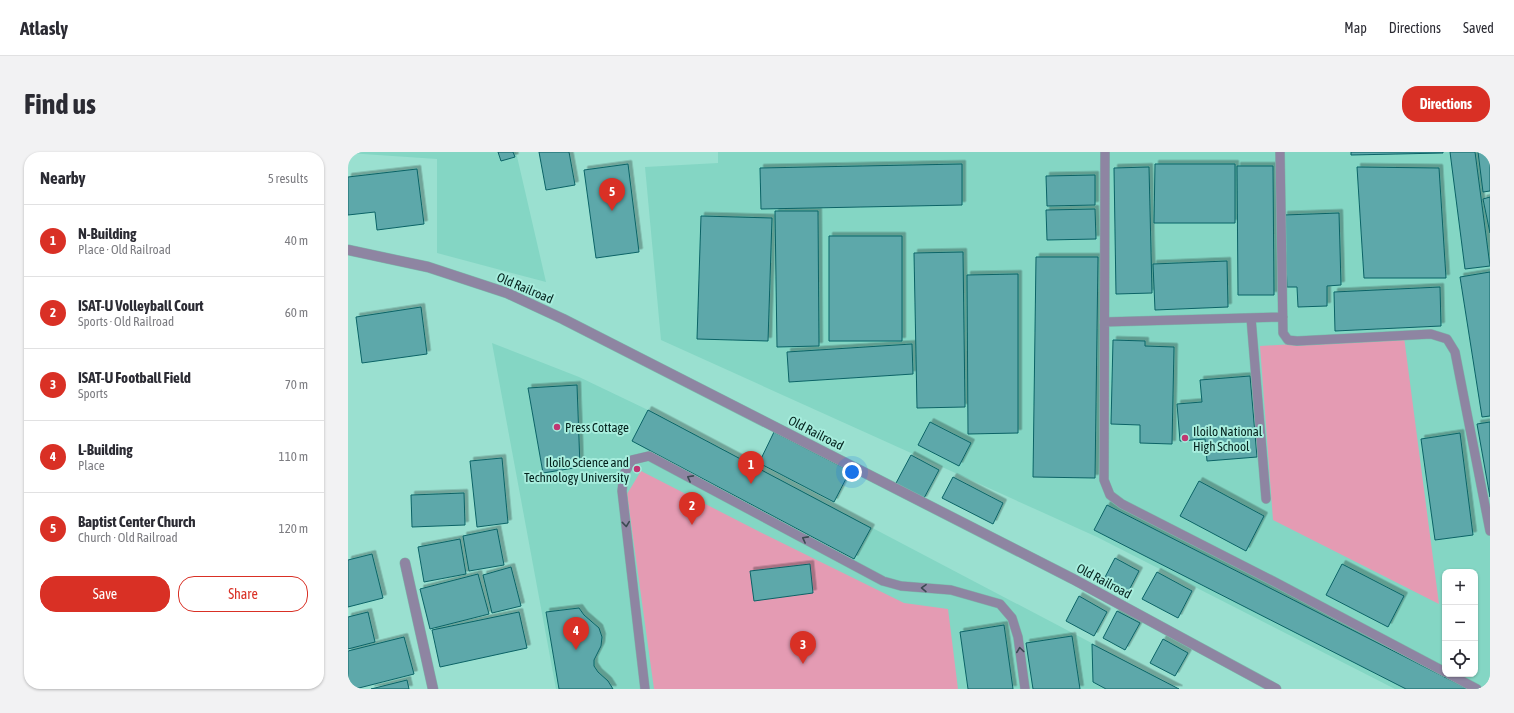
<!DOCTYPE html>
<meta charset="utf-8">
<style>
body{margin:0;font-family:"Asap Condensed",sans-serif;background:#f2f2f3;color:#2b2b33}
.controls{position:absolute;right:12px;bottom:12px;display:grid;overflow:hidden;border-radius:8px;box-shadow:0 1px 3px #0004}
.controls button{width:36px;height:36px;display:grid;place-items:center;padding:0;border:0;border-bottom:1px solid #e1e1e2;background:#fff;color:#2b2b33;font:20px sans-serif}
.you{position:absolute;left:504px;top:320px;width:14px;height:14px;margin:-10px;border:3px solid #fff;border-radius:50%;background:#1a73e8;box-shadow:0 0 0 6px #1a73e833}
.badge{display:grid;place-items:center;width:26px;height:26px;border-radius:50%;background:#d93025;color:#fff;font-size:13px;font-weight:700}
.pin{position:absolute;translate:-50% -33px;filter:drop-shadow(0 1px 2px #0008)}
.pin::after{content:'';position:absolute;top:21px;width:14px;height:12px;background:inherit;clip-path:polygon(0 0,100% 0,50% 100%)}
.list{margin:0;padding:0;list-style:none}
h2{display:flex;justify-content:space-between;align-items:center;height:52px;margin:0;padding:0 16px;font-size:17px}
h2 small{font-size:13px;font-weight:400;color:#7c7c81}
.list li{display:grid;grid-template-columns:26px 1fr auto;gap:12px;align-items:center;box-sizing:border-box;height:72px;padding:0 16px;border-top:1px solid #e1e1e2}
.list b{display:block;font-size:15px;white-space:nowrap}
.list p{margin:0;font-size:13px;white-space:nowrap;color:#7c7c81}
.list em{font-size:13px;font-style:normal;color:#7c7c81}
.actions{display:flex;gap:8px;padding:12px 16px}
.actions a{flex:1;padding:9px 0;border:1px solid #d93025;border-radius:16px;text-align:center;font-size:14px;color:#d93025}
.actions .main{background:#d93025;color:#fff}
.icon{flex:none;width:22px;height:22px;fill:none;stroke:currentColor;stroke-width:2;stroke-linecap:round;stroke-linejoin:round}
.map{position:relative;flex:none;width:1142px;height:537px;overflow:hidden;border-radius:16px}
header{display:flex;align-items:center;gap:24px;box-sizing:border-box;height:56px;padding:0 20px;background:#fff;border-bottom:1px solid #e1e1e2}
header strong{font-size:19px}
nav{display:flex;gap:22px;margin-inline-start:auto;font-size:14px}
.intro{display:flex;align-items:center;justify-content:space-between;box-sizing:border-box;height:96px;padding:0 24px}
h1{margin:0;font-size:28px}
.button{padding:10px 18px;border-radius:16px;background:#d93025;color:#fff;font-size:14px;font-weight:700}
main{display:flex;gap:24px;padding:0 24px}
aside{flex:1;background:#fff;border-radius:16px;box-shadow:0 1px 3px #0004}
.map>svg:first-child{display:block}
.built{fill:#84d6c4;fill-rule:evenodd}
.green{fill:#e49bb3}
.building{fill:#5da8aa;stroke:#0c6366;filter:url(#shadow)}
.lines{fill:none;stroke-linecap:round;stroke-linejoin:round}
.service-casing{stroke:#7cbaac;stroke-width:10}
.minor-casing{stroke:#7cbaac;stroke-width:11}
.service{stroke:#8e85a2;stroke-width:9}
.minor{stroke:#8e85a2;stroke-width:10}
.oneway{stroke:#3b4a52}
.poi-dot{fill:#c03772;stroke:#a7eddd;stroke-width:1.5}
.labels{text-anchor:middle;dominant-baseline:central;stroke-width:4;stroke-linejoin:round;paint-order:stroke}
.street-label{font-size:13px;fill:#04221d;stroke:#a7eddd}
.poi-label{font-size:13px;fill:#04221d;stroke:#a7eddd;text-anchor:start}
</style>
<header>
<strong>Atlasly</strong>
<nav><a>Map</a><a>Directions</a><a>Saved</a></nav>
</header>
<div class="intro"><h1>Find us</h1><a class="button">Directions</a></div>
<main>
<aside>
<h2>Nearby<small>5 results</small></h2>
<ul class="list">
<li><span class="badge">1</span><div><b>N-Building</b><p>Place · Old Railroad</p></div><em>40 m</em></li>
<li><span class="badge">2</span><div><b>ISAT-U Volleyball Court</b><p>Sports · Old Railroad</p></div><em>60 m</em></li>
<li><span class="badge">3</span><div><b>ISAT-U Football Field</b><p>Sports</p></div><em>70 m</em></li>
<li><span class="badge">4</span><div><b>L-Building</b><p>Place</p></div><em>110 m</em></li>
<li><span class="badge">5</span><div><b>Baptist Center Church</b><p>Church · Old Railroad</p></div><em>120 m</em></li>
</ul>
<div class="actions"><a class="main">Save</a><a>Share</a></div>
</aside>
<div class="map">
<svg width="1142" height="537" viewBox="0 0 1142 537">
<defs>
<filter id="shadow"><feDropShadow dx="3.5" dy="-3.5" stdDeviation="0" flood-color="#0004"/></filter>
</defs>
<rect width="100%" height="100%" fill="#9ae0d0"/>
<path class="built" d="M0 0H168L198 130 89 101V7L0 1Z
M370 0H1130L1142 81V537H1047L749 385 313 188 297 15 370 11ZM1097 420H1127V522H1097Z
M144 191 231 225 300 258 831 537H208Z"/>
<path class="green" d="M1056 185 1091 452 925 368 912 194Z
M293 319 412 380 556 451 600 457 610 537H306L279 342Z"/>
<path class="building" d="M150 0H165L167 5 153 9Z
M191 0H221L227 33 198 38Z
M1003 0H1095V1L1003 3Z
M1102 0H1127L1142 114 1117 117Z
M1130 0H1142V39L1135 40Z
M280 12 291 100 248 106 236 18Z
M614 12V53L413 57 412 16Z
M807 12H887V71H806Z
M889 14H925L926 143H890Z
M801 15 804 141 768 142 766 16Z
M1009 15 1091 16 1098 126H1016Z
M69 17 76 72 29 78 27 60 0 63V25Z
M747 23V53L699 54 698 24Z
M1142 45V81L1135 47Z
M747 57 748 87 699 88 698 58Z
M427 59H470L471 194 429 195Z
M991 61 993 133 979 134V154L950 155 949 135H939L936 63Z
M353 64 424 66 420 189 349 187Z
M481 84H554V189H481Z
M615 100 617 255 569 256 566 101Z
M688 105H750L747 326 685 325Z
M879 109 880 155 807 158 805 112Z
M1142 120V264L1134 265 1112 125Z
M670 122V281L620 282 619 123Z
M1092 135 1093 174 987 179 986 140Z
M73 155 79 202 14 211 8 165Z
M765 188 797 189V194L826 195 824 292 792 291V273L763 272Z
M564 192 565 222 441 230 439 200Z
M902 224 909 305 859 309 857 287 832 289 829 252 854 250 852 228Z
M229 233 232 315 195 321 180 236Z
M300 258 523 376 506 407 284 289Z
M582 270 623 291 611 314 570 293Z
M1142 270V345L1129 272Z
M426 280 502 319 486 350 411 311Z
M1112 281 1125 383 1087 388 1073 287Z
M563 303 591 318 575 348 547 333Z
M154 306 160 371 129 375 122 309Z
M605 325 655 351 645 372 594 346Z
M851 329 916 364 898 399 832 364Z
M116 341 117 373 64 375 63 343Z
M759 353 1120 537H1058L746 378Z
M149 377 156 413 121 419 115 384Z
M112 387 118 422 76 430 70 395Z
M24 402 35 446 0 455V408Z
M767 406 791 419 779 442 755 429Z
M462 412 465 441 406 449 402 419Z
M994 412 1056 444 1040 475 978 443Z
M163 415 173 454 144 461 135 423Z
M809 420 844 439 830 466 794 447Z
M130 422 141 462 82 477 72 437Z
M731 444 759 460 746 484 718 469Z
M231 456 236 463 251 476 254 485 253 494 246 508V514L250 520 260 529 265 537H211L198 460Z
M769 459 792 471 777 498 755 486Z
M20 460 27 490 0 497V465Z
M171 460 179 496 92 515 84 478Z
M656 473 665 537H620L612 480Z
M724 484 732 537H685L678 491Z
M56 485 66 522 7 537H0V499Z
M815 487 840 501 827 524 802 511Z
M744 492 831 537H758L745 530Z
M59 528 61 537H23Z"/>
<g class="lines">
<g class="service-casing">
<path id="service" d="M757 0 756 328 762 343 774 352 925 429 1097 520
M932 0 935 181 940 188 949 189 1083 182 1099 187 1107 200 1142 379
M903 166 918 347
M756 170 935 165
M1101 522 1129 537
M297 537 274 339 276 322 284 308 301 304 535 429 553 434 603 438 652 452 664 466 670 485 677 537"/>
</g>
<g class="minor-casing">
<path id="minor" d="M0 98 80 115 159 141 215 167 725 427 928 537
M57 411 85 537"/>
</g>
<use href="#service" class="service"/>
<use href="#minor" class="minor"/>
</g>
<defs><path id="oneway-chevron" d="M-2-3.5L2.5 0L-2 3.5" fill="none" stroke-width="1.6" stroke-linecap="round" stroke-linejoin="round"/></defs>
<g class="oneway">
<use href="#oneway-chevron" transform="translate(342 326) rotate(-152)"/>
<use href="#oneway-chevron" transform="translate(278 372) rotate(84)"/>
<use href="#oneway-chevron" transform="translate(457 387) rotate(-152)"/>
<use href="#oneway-chevron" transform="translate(576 436) rotate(-179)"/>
<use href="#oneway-chevron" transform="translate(672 498) rotate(-98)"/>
</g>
<g class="poi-dot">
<circle cx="209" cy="275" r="4"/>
<circle cx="837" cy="286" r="4"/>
<circle cx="289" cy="317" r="4"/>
</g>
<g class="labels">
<g class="street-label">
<text transform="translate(177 136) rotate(23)">Old Railroad</text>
<text transform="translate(468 281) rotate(27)">Old Railroad</text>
<text transform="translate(756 429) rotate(28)">Old Railroad</text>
</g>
<g class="poi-label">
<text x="217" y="275">Press Cottage</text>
<text x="845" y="279">Iloilo National<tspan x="845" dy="15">High School</tspan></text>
<text x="281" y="310" text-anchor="end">Iloilo Science and<tspan x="281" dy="15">Technology University</tspan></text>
</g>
</g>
</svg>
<div class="controls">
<button>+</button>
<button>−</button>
<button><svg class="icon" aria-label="locate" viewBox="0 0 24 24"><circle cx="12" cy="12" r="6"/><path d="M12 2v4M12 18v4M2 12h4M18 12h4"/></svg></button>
</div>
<div class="you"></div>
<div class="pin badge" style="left:403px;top:332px">1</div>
<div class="pin badge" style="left:344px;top:373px">2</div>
<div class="pin badge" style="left:455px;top:512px">3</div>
<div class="pin badge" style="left:228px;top:498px">4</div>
<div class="pin badge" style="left:264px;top:59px">5</div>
</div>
</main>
